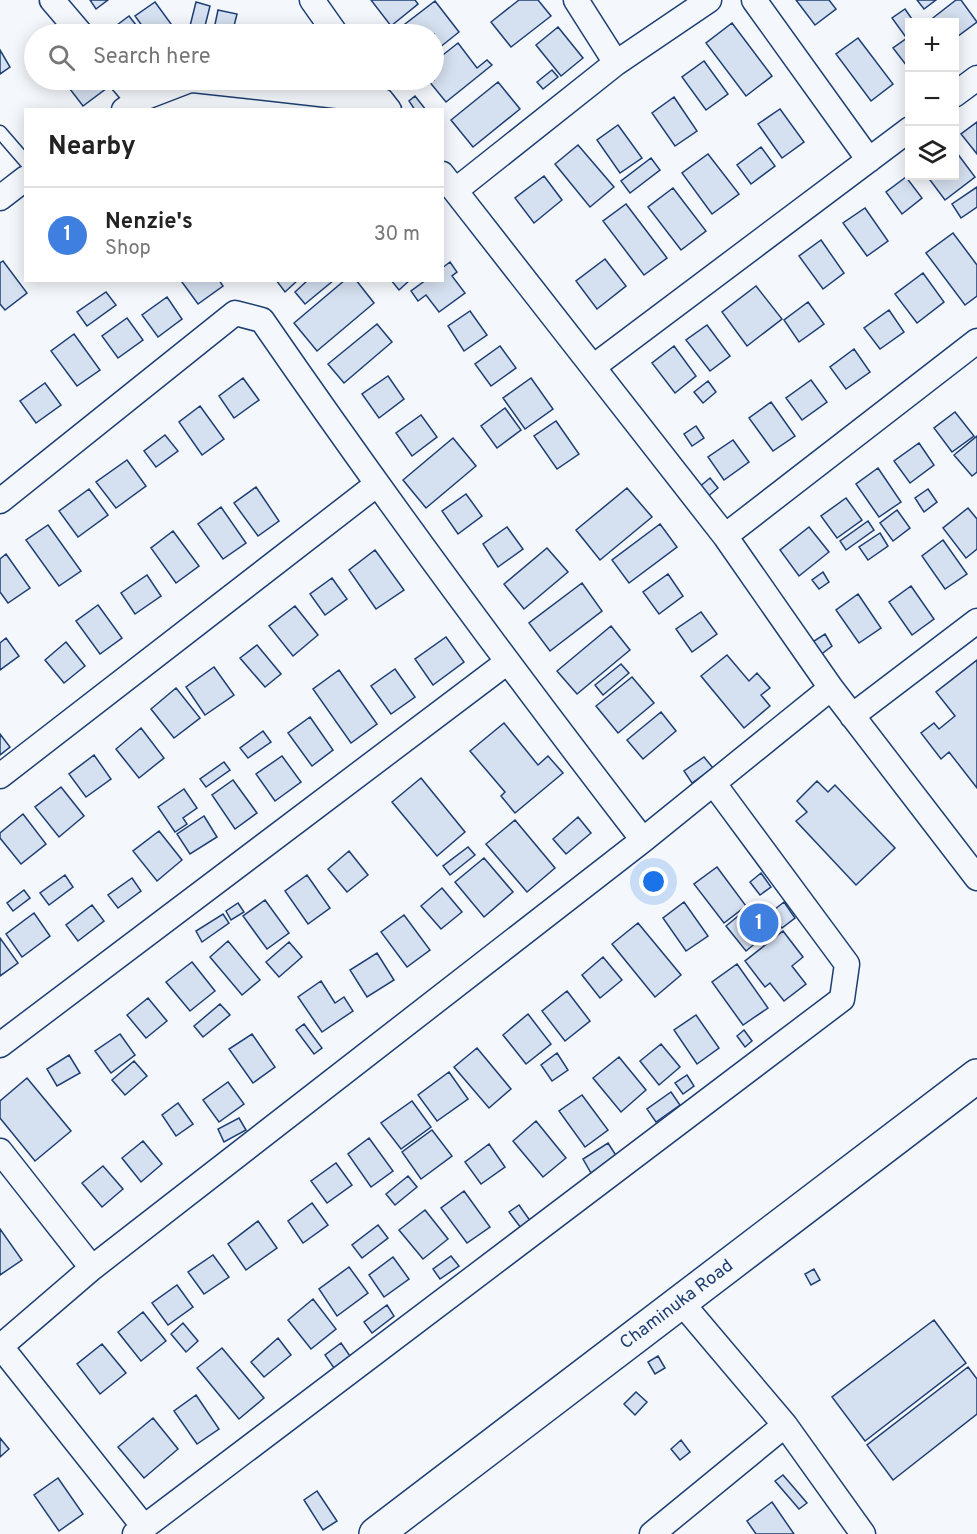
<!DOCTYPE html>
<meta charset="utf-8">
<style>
body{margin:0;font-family:Overpass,sans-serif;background:#f6f6f6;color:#222}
.controls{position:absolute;right:18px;top:18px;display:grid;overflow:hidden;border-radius:0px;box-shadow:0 3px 15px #0003}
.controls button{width:54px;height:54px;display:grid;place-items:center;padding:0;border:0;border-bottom:2px solid #e0e0e0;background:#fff;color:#222;font:30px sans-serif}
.you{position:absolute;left:654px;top:882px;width:21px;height:21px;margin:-15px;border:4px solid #fff;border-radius:50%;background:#1a73e8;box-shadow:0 0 0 9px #1a73e833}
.badge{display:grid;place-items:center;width:39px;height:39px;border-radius:50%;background:#c62828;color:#fff;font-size:20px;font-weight:700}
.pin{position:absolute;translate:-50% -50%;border:3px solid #fff;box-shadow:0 2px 6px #0006}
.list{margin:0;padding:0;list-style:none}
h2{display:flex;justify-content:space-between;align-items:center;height:78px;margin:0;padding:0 24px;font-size:26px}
h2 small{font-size:20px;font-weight:400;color:#767676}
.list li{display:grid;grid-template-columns:39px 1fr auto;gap:18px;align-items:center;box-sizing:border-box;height:96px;padding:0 24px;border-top:2px solid #e0e0e0}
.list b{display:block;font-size:22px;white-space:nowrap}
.list p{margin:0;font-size:20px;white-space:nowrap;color:#767676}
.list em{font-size:20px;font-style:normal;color:#767676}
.icon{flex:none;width:33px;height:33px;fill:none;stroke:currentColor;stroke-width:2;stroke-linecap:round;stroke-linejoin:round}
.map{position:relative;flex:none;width:977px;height:1534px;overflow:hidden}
.search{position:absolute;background:#fff;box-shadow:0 3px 15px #0003;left:24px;top:24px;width:420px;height:66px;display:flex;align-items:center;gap:15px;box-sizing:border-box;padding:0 21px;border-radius:33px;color:#767676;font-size:22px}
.panel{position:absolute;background:#fff;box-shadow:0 3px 15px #0003;left:24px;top:108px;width:420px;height:174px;border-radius:0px}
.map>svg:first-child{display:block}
.building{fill:#d5e0f0;stroke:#1d3f73;stroke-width:1.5}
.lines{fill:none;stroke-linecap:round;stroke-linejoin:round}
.lane-casing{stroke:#1d3f73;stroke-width:15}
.street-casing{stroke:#1d3f73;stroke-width:27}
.primary-casing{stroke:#1d3f73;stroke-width:36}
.lane{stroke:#f4f7fb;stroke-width:12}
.street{stroke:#f4f7fb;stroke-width:24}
.primary{stroke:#f4f7fb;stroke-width:33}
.labels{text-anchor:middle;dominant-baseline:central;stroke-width:4.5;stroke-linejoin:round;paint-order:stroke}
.street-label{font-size:18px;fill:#1d3f73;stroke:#f4f7fb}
</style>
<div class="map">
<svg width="977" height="1534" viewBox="0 0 977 1534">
<rect width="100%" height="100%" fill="#f4f7fb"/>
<path class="building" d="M90 0H108L96 9Z
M371 0H415L418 4 391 26Z
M519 0H538L551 16 511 47 491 22Z
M796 0H829L836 9 815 25Z
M917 0H936L924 9Z
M956 0H961L977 22 954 39V22L929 21Z
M435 1 459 32 434 52V34H392Z
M155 2 174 28 165 34H148L135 16Z
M196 2 210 6 203 34H188Z
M905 9 914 22H910V32L905 36 892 18Z
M218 10 237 14 232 34H213Z
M129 16 143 34H112L109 31Z
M732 23 772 76 746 96 706 43Z
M558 27 583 58 561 76 536 45Z
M910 36V70L893 48Z
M858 38 893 84 871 101 836 54Z
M458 43 477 68 487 60 492 65 446 102 428 80H434V62Z
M0 50 10 67 0 74Z
M704 61 728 94 706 110 682 77Z
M552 70 558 77 543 89 537 82Z
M63 80H107L111 85 83 106Z
M498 82 520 109 473 147 451 120Z
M415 96 426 110H415L409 101Z
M674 97 697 131 675 146 652 113Z
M780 109 804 142 782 158 758 124Z
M977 122V154L961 134Z
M618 125 642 158 620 173 597 140Z
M578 145 614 187 590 207 555 164Z
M761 147 775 166 751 184 737 165Z
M954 149 975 177 945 200 927 176H954Z
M708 154 739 194 712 214 682 173Z
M651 158 660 170 630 193 621 181Z
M544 176 562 200 534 223 515 198Z
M906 177 922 198 902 214 886 192Z
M977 187V207L961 218 952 204Z
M673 188 706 231 681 250 648 207Z
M626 204 667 258 644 275 603 221Z
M865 208 888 241 867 256 843 223Z
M953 233 977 265V296L965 305 926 253Z
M821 240 844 273 823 289 799 256Z
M605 259 626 286 597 309 576 281Z
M3 261 27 293 5 310 0 304V263Z
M450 262 457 272 452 276 465 293 439 312 426 295 418 301 411 291 426 280H442V268Z
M923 273 944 302 917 323 895 294Z
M184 280H219L223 286 198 304 182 282Z
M276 280H298L285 292Z
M308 280H334L305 304 295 292Z
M345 280H356L374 303 317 351 294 323Z
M391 280H410L399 290Z
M756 286 782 319 747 346 722 312Z
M106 292 116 305 87 326 77 312Z
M167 297 182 319 158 337 142 315Z
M808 302 824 324 799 342 784 320Z
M889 310 904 332 880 349 864 328Z
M470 311 487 335 464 351 448 326Z
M127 318 143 340 118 358 102 336Z
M377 324 392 342 344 383 328 364Z
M707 325 730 356 710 371 686 340Z
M74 334 100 370 77 386 51 351Z
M500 346 516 368 491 386 475 364Z
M674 346 696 376 675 393 652 363Z
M854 349 870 372 846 389 830 367Z
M388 376 404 399 379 418 362 394Z
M243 378 259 400 234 418 219 396Z
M531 378 553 409 525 429 503 398Z
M811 380 827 402 802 420 786 398Z
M708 381 716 392 703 403 694 392Z
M45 383 61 405 36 423 20 401Z
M771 402 795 436 773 451 749 418Z
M200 406 224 439 202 455 179 422Z
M505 408 521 430 497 448 481 426Z
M955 412 974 436 952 452 934 428Z
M421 415 437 437 412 456 396 433Z
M556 421 579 454 557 469 534 436Z
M696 426 704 438 692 446 684 434Z
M165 435 178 451 156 467 144 451Z
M977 436V472L972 476 954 455Z
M453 438 476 466 426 508 403 480Z
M733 440 749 462 724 480 708 457Z
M919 443 934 465 910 483 894 461Z
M127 460 146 486 116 508 96 482Z
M878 468 901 502 879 517 856 484Z
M710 478 718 488 706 498 698 488Z
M256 487 279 521 258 536 234 503Z
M627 488 652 517 600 560 576 530Z
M89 489 108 515 78 537 59 511Z
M928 489 937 502 924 512 915 498Z
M466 494 482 516 458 534 442 511Z
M846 498 862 520 837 538 821 516Z
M221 507 246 543 223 559 198 524Z
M968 508 977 519V549L966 558 943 528Z
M897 510 910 528 893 541 880 523Z
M868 521 874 530 846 550 840 541Z
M660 524 677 547 629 583 612 560Z
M48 525 81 571 59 586 26 540Z
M507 527 523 549 498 567 483 544Z
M809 527 829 552 799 576 780 550Z
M173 531 199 566 176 583 151 548Z
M880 533 888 546 868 560 859 547Z
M943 540 967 574 945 589 922 556Z
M547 548 568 572 524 609 504 584Z
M375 550 404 590 376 609 349 570Z
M6 554 30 588 8 603 0 592V559Z
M823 572 829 582 819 589 812 580Z
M668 574 683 596 659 614 643 592Z
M147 575 161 596 135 614 121 593Z
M332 578 347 599 325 615 310 594Z
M582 583 602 611 550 651 529 623Z
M911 586 934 619 912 635 889 602Z
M858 594 881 628 859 643 836 610Z
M98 605 122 638 100 654 76 621Z
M295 606 318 635 293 656 269 626Z
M701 612 717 634 692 652 676 629Z
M611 626 630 650 577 694 557 671Z
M825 634 832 646 819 656 811 643Z
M446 637 464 662 433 685 415 659Z
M6 638 19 656 0 670V643Z
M66 642 85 666 64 683 45 660Z
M257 645 281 674 265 687 240 658Z
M727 655 749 681 757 673 770 688 761 695 770 706 744 728 701 676Z
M977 660V788L949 752 941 759 921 733 934 723 939 729 955 716 936 692Z
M621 664 629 673 603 695 595 685Z
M214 667 234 695 205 715 186 687Z
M395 669 415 697 391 714 371 686Z
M339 670 377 724 351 743 313 689Z
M632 677 654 703 618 733 596 706Z
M176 688 200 718 174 738 151 709Z
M661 712 676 731 643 759 627 740Z
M310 717 333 750 312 766 288 733Z
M504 723 538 765 548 756 563 773 515 813 501 796 505 792 470 751Z
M141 728 164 758 139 778 116 749Z
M263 731 271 742 248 758 240 748Z
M0 734 10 747 0 755Z
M94 755 111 779 86 797 69 774Z
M282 756 301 782 275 801 256 774Z
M704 757 713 768 692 783 684 771Z
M224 762 230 770 206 787 200 779Z
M421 778 465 832 437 856 392 802Z
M233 780 257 813 235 829 212 795Z
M817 781 828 792 835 785 895 848 856 885 796 821 807 812 797 801Z
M61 787 84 816 59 837 35 807Z
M184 789 197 808 183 818 187 824 175 832 158 807Z
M23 814 46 844 21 864 0 838V833Z
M204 816 217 837 190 854 177 834Z
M578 817 591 833 566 854 553 839Z
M515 820 555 868 527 892 486 844Z
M159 831 182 860 157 881 133 851Z
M468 847 475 855 450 875 443 866Z
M349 851 368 875 347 892 328 869Z
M484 858 513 892 484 917 455 882Z
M717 867 746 906 724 923 694 884Z
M761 873 771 887 760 895 750 882Z
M65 875 73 887 49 905 40 893Z
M307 875 330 908 308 924 285 891Z
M132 878 141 891 118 908 108 895Z
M442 888 462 912 441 929 421 906Z
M24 890 30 898 13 911 7 903Z
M265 900 289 933 267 949 243 916Z
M684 902 708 936 686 951 663 918Z
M755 902 775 927 746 951 726 926Z
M784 902 795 918 782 928 770 913Z
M238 903 244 912 231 920 226 911Z
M92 905 104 921 78 941 66 925Z
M34 913 50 936 22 957 6 934Z
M223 914 229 923 202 942 196 931Z
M404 915 430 950 407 967 381 932Z
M638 923 681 975 655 997 612 944Z
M783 931 803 957 792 966 806 984 784 1001 770 983 765 987 745 961Z
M0 938 18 963 0 976Z
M228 941 260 980 242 995 210 957Z
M289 942 302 957 279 977 266 962Z
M377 953 394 980 367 997 350 970Z
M603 957 622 980 600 998 582 975Z
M192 962 215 991 190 1011 166 982Z
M737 964 768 1008 743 1025 712 982Z
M321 981 335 1003 344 997 353 1011 322 1032 298 997Z
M567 991 590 1021 565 1041 542 1011Z
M148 998 167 1021 146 1038 127 1015Z
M220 1004 230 1015 203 1037 194 1026Z
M528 1014 551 1044 526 1064 503 1035Z
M696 1015 719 1048 697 1064 674 1030Z
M304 1024 322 1048 314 1054 296 1030Z
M744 1030 752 1041 745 1047 737 1036Z
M120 1034 135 1055 111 1073 95 1051Z
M252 1034 275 1067 253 1083 229 1049Z
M661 1044 680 1067 659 1085 640 1061Z
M477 1048 511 1089 489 1108 454 1067Z
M557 1053 568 1070 552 1081 541 1065Z
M69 1055 80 1073 57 1086 47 1069Z
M619 1057 646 1090 621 1112 593 1078Z
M134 1061 147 1076 125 1095 112 1080Z
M449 1072 468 1099 437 1121 418 1095Z
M687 1075 694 1086 683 1094 675 1083Z
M27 1078 71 1131 35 1161 0 1118V1101Z
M228 1082 244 1104 219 1122 203 1100Z
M671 1092 680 1105 656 1122 647 1109Z
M582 1095 608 1130 585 1147 559 1111Z
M412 1101 431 1127 401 1149 381 1123Z
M178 1103 193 1124 176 1136 162 1115Z
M239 1118 246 1130 224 1142 218 1129Z
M536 1121 566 1158 543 1177 513 1141Z
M432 1130 452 1156 421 1179 402 1152Z
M369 1138 393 1171 371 1187 348 1154Z
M143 1141 162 1164 141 1182 122 1158Z
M608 1143 617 1157 591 1173 583 1159Z
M489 1144 505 1167 481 1184 465 1162Z
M336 1163 352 1185 327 1203 311 1181Z
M103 1166 123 1189 102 1207 82 1183Z
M408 1176 417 1187 395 1205 386 1194Z
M464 1191 490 1227 467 1243 441 1208Z
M312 1203 328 1225 303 1243 288 1221Z
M519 1205 531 1222 521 1228 509 1212Z
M425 1210 448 1239 423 1259 399 1230Z
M258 1221 277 1248 246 1270 228 1244Z
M378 1225 388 1238 362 1258 352 1245Z
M0 1229 22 1260 0 1275Z
M213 1255 229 1277 204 1294 188 1272Z
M451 1256 459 1266 440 1279 433 1269Z
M393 1257 409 1279 384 1297 369 1275Z
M349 1267 368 1293 337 1316 319 1289Z
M814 1269 820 1280 811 1285 805 1274Z
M177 1285 193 1307 168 1325 152 1303Z
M313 1299 336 1329 311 1349 288 1320Z
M387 1305 394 1316 372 1333 364 1322Z
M143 1312 166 1341 141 1361 118 1332Z
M934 1320 966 1363 865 1441 832 1397Z
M183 1323 198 1341 186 1352 171 1334Z
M278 1338 291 1355 264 1377 251 1362Z
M341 1343 350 1356 334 1368 325 1355Z
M102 1344 126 1373 100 1394 77 1364Z
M222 1348 264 1398 239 1419 197 1368Z
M658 1356 665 1368 655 1374 648 1362Z
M968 1367 977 1379V1414L893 1480 867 1445Z
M636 1392 647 1402 635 1415 624 1404Z
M196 1395 219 1429 197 1444 174 1411Z
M153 1418 178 1449 144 1478 118 1447Z
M0 1438 9 1449 0 1457Z
M681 1440 690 1452 680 1460 671 1449Z
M783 1475 807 1503 799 1509 775 1481Z
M58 1478 83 1514 59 1531 34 1495Z
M317 1491 337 1521 323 1530 304 1500Z
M772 1502 794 1534H756L747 1521Z"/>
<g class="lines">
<g class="lane-casing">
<path id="lane" d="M0 132 26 162"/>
</g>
<g class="street-casing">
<path id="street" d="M52 0 81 34
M312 0 336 34
M576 0 616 63
M754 0 869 160
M121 80 138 100
M193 80 382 101 389 110
M954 95 977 78
M124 110 138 100 190 80
M442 174 725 536 831 688 977 878
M456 190 616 63 709 0
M0 198 26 178
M593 367 910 129
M0 501 235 313 262 320C384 497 512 670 643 840
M725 536 977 341
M852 716 977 621
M0 776 376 485
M0 1045 506 663
M0 1151 92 1268
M681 1302 785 1425 863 1534
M0 1347 92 1268 643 840 831 688
M1 1347 144 1527
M135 1534 842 999 847 964 714 784
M652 1534 785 1425"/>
</g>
<g class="primary-casing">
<path id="primary" d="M376 1534 977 1076"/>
</g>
<use href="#lane" class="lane"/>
<use href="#street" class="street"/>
<use href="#primary" class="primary"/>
</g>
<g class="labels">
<g class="street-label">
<text transform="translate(677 1305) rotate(-37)">Chaminuka Road</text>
</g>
</g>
</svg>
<div class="controls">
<button>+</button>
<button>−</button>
<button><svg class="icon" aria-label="layers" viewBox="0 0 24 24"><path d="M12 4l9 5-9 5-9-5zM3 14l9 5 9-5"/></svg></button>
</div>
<div class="you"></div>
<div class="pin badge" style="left:759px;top:923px;background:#3f7fe0">1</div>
<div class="search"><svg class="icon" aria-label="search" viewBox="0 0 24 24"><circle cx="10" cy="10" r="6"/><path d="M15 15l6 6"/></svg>Search here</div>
<section class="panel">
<h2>Nearby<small></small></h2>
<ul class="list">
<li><span class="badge" style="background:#3f7fe0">1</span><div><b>Nenzie's</b><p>Shop</p></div><em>30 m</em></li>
</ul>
</section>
</div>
